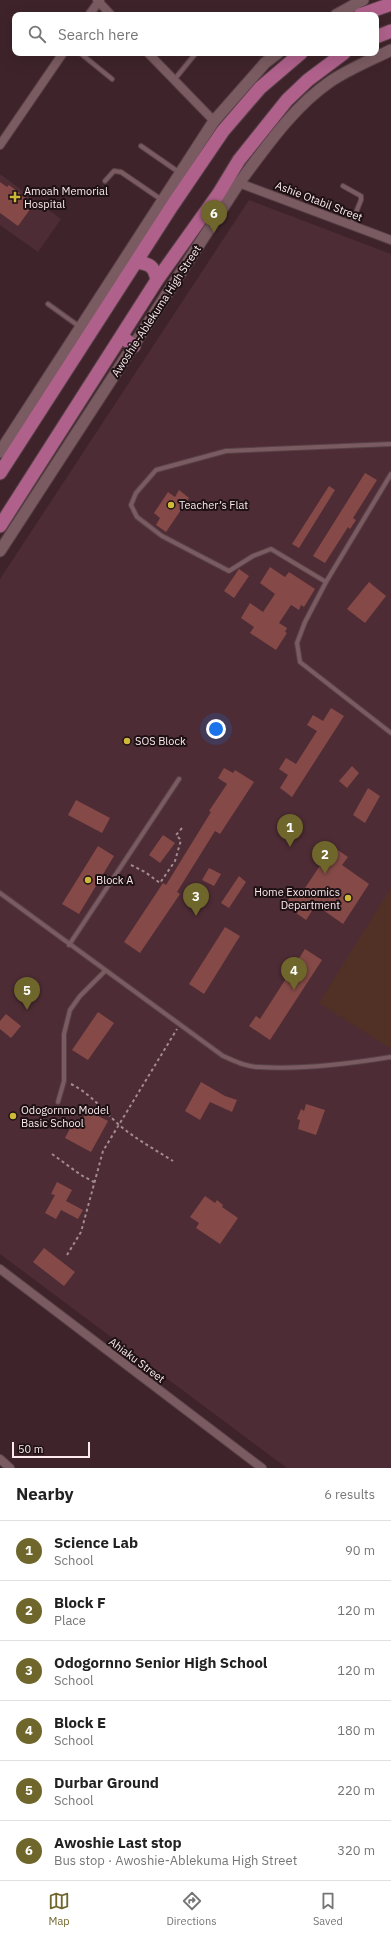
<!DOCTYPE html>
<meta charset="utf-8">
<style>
body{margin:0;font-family:"IBM Plex Sans",sans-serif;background:#f2f2f2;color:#222}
.scale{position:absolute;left:12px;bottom:10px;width:78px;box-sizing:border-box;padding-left:4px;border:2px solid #fce9ed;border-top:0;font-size:11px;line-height:14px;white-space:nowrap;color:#fce9ed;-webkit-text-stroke:3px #1d1114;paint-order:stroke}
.you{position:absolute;left:216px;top:729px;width:14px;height:14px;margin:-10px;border:3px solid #fff;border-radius:50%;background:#1a73e8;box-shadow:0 0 0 6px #1a73e833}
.badge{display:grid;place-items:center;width:26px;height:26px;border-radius:50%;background:#6f662b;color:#fff;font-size:13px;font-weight:700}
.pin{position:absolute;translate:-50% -33px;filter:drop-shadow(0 1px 2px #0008)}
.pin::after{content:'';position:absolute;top:21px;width:14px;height:12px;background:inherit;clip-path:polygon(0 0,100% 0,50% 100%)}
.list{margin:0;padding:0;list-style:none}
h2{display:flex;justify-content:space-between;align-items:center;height:52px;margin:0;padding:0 16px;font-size:17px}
h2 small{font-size:13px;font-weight:400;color:#767676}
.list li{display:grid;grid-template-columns:26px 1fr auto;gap:12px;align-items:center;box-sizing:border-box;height:60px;padding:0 16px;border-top:1px solid #e0e0e0}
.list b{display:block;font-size:15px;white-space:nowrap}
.list p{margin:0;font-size:13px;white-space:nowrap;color:#767676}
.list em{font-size:13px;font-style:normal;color:#767676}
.icon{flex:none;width:22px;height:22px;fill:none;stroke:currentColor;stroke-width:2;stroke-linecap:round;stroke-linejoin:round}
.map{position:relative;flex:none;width:391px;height:1468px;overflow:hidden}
.search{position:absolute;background:#fff;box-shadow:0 4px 16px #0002;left:12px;right:12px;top:12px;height:44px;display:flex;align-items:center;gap:10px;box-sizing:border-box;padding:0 14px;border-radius:8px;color:#767676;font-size:15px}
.sheet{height:412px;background:#fff}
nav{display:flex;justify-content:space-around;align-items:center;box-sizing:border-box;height:56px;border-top:1px solid #e0e0e0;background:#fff;font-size:11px;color:#767676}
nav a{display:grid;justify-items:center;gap:2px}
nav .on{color:#6f662b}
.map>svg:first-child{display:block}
.built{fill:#4e2c35}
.green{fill:#513125}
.building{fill:#854a47}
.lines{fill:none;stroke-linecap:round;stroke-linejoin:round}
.lane-casing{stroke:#584147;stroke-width:6}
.street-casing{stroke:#584147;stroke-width:10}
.secondary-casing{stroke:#584147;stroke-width:13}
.primary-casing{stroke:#584147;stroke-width:15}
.path{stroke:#a28b91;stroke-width:2;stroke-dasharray:3 3;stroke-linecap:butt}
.lane{stroke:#7a5b61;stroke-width:4}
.street{stroke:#7a5b61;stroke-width:8}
.secondary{stroke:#7a5b61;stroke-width:11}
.primary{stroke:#af618b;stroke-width:13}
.poi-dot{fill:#ceb837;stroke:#1d1114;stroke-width:1.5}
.labels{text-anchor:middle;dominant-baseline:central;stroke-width:4;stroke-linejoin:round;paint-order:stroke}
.poi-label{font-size:11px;fill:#fce9ed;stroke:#1d1114;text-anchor:start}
.street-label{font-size:11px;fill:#fce9ed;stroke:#1d1114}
</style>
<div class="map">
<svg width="391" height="1468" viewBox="0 0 391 1468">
<rect width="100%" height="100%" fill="#3e232a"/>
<path class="built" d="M0 174 61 219 38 252 0 225Z
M249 200 391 254V1468H287L0 1254V579Z"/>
<path class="green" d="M391 888V1049L319 1003Z"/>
<path class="building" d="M0 182 7 187 9 185 34 204 18 226 0 213Z
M365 473 377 480 353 518 356 520 350 529 348 527 325 563 313 556Z
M329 486 335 490 299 548 292 544Z
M179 490 189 498 166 532 156 525 160 518 154 513 168 492 175 497Z
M270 567 285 577 289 572 315 589 304 607 301 605 299 610 291 605 279 623 287 628 285 632 287 633 276 650 250 633 254 627 241 618 250 603 263 612 275 594 260 583Z
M239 569 249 576 234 598 224 591Z
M369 582 386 596 365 623 347 609Z
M331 708 344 716 292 797 280 788 288 775 279 769 286 758 296 764 317 731 307 725 313 715 323 721Z
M352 766 359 773 347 788 339 781Z
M224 768 233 773 235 770 254 782 220 834 215 831 177 892 180 894 140 953 124 942 163 883 166 885 211 812 209 811 227 784 218 778Z
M368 788 380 796 365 823 353 815Z
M76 800 110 818 102 833 68 815Z
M163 835 175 843 160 863 149 855Z
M326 842 348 857 342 865 369 884 343 924 316 905 306 920 285 905 295 890 301 894 325 858 318 854Z
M98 846 114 856 79 914 62 904Z
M209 868 221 874 214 886 202 880Z
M239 876 246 882 229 908 221 903Z
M225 927 240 936 204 994 189 984Z
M305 949 322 960 270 1040 249 1026 256 1016 260 1019Z
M98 1012 114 1023 88 1060 72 1050Z
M6 1014 21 1026 11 1038 0 1029V1021Z
M201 1082 225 1096 237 1100 232 1112 210 1102 200 1120 185 1111Z
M306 1104 325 1110 316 1135 298 1129 300 1120 297 1119 301 1109 304 1111Z
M87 1110 108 1121 91 1152 65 1138 75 1119 81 1122Z
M57 1182 72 1190 66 1201 83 1210 78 1219 61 1210 56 1219 45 1213 55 1195 51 1194Z
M205 1196 215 1203 217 1200 223 1205 222 1207 238 1218 220 1244 196 1228 199 1223 190 1217Z
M44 1248 75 1272 64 1286 33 1262Z"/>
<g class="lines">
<g class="lane-casing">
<path id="lane" d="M80 53 112 79
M174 80 196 53
M141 146 180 173
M105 181 114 171 121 172 162 200
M343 186 361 196V200L351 225
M48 304 80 327
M391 474 326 582 305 622 297 643 300 662 391 733
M326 582 271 549 253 556 229 571 162 536 137 517 131 505 136 493 156 470 226 451 391 444
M0 893 223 1056C235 1061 246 1067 259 1067 302 1070 348 1064 391 1057
M69 945 179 779
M58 1102 64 1081V1034L70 1010 80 996 105 971"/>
</g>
<g class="street-casing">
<path id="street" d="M97 0 111 15
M89 15 100 0
M148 53 214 121
M0 145 63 53
M239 183 391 240
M0 1269 262 1468
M0 1459 10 1468"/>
</g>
<g class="secondary-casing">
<path id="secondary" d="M336 15 363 0
M0 452 214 121 265 63 278 53
M0 551 239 183C266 147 293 107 331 81 349 69 371 60 391 50"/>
</g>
<g class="primary-casing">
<path id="primary" d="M360 15 391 4
M376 37 391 31
M137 262C150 264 154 266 157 280
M122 337 134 346
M0 473 172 206 223 131 260 88 301 53
M0 526 157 280 219 193 239 160 287 100 308 80 344 53"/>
</g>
<path class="path" d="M131 865 145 872 160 883 175 861 181 840 176 835 182 828
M71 1084C92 1095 101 1108 118 1124 134 1138 154 1149 173 1161
M52 1154 81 1175 94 1182
M67 1255 81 1232 103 1151 177 1029"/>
<use href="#lane" class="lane"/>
<use href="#street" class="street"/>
<use href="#secondary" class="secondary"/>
<use href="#primary" class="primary"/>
</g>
<g class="poi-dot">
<path d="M13 191h4v4h4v4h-4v4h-4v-4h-4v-4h4z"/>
<circle cx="171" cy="505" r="4"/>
<circle cx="127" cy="741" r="4"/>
<circle cx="88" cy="880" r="4"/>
<circle cx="348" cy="898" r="4"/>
<circle cx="13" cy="1116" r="4"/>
</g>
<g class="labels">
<g class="poi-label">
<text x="24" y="191">Amoah Memorial<tspan x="24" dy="13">Hospital</tspan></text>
<text x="179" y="505">Teacher’s Flat</text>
<text x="135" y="741">SOS Block</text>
<text x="96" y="880">Block A</text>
<text x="340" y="892" text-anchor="end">Home Exonomics<tspan x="340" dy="13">Department</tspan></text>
<text x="21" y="1110">Odogornno Model<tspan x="21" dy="13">Basic School</tspan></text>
</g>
<g class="street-label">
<text transform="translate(319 201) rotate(21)">Ashie Otabil Street</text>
<text transform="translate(156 311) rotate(-57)">Awoshie-Ablekuma High Street</text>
<text transform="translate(137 1360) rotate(37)">Ahiaku Street</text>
</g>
</g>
</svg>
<div class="scale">50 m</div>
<div class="you"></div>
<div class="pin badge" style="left:290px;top:847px">1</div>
<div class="pin badge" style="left:325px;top:874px">2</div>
<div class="pin badge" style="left:196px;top:916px">3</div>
<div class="pin badge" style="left:294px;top:990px">4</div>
<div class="pin badge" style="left:27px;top:1010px">5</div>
<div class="pin badge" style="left:214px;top:233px">6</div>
<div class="search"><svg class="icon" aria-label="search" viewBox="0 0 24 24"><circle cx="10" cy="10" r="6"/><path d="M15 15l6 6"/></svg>Search here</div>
</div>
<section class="sheet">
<h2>Nearby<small>6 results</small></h2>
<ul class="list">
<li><span class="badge">1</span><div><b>Science Lab</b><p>School</p></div><em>90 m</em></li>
<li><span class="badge">2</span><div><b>Block F</b><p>Place</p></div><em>120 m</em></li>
<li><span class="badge">3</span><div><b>Odogornno Senior High School</b><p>School</p></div><em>120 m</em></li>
<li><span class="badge">4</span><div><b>Block E</b><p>School</p></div><em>180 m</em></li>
<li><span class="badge">5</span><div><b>Durbar Ground</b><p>School</p></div><em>220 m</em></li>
<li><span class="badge">6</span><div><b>Awoshie Last stop</b><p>Bus stop · Awoshie-Ablekuma High Street</p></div><em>320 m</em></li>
</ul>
</section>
<nav>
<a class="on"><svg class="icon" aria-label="map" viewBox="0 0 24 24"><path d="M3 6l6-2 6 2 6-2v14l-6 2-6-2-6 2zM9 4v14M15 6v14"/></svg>Map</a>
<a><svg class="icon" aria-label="directions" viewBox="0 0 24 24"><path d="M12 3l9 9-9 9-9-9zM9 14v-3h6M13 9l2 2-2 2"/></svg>Directions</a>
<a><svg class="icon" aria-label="saved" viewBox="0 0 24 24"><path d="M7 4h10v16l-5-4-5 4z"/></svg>Saved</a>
</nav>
